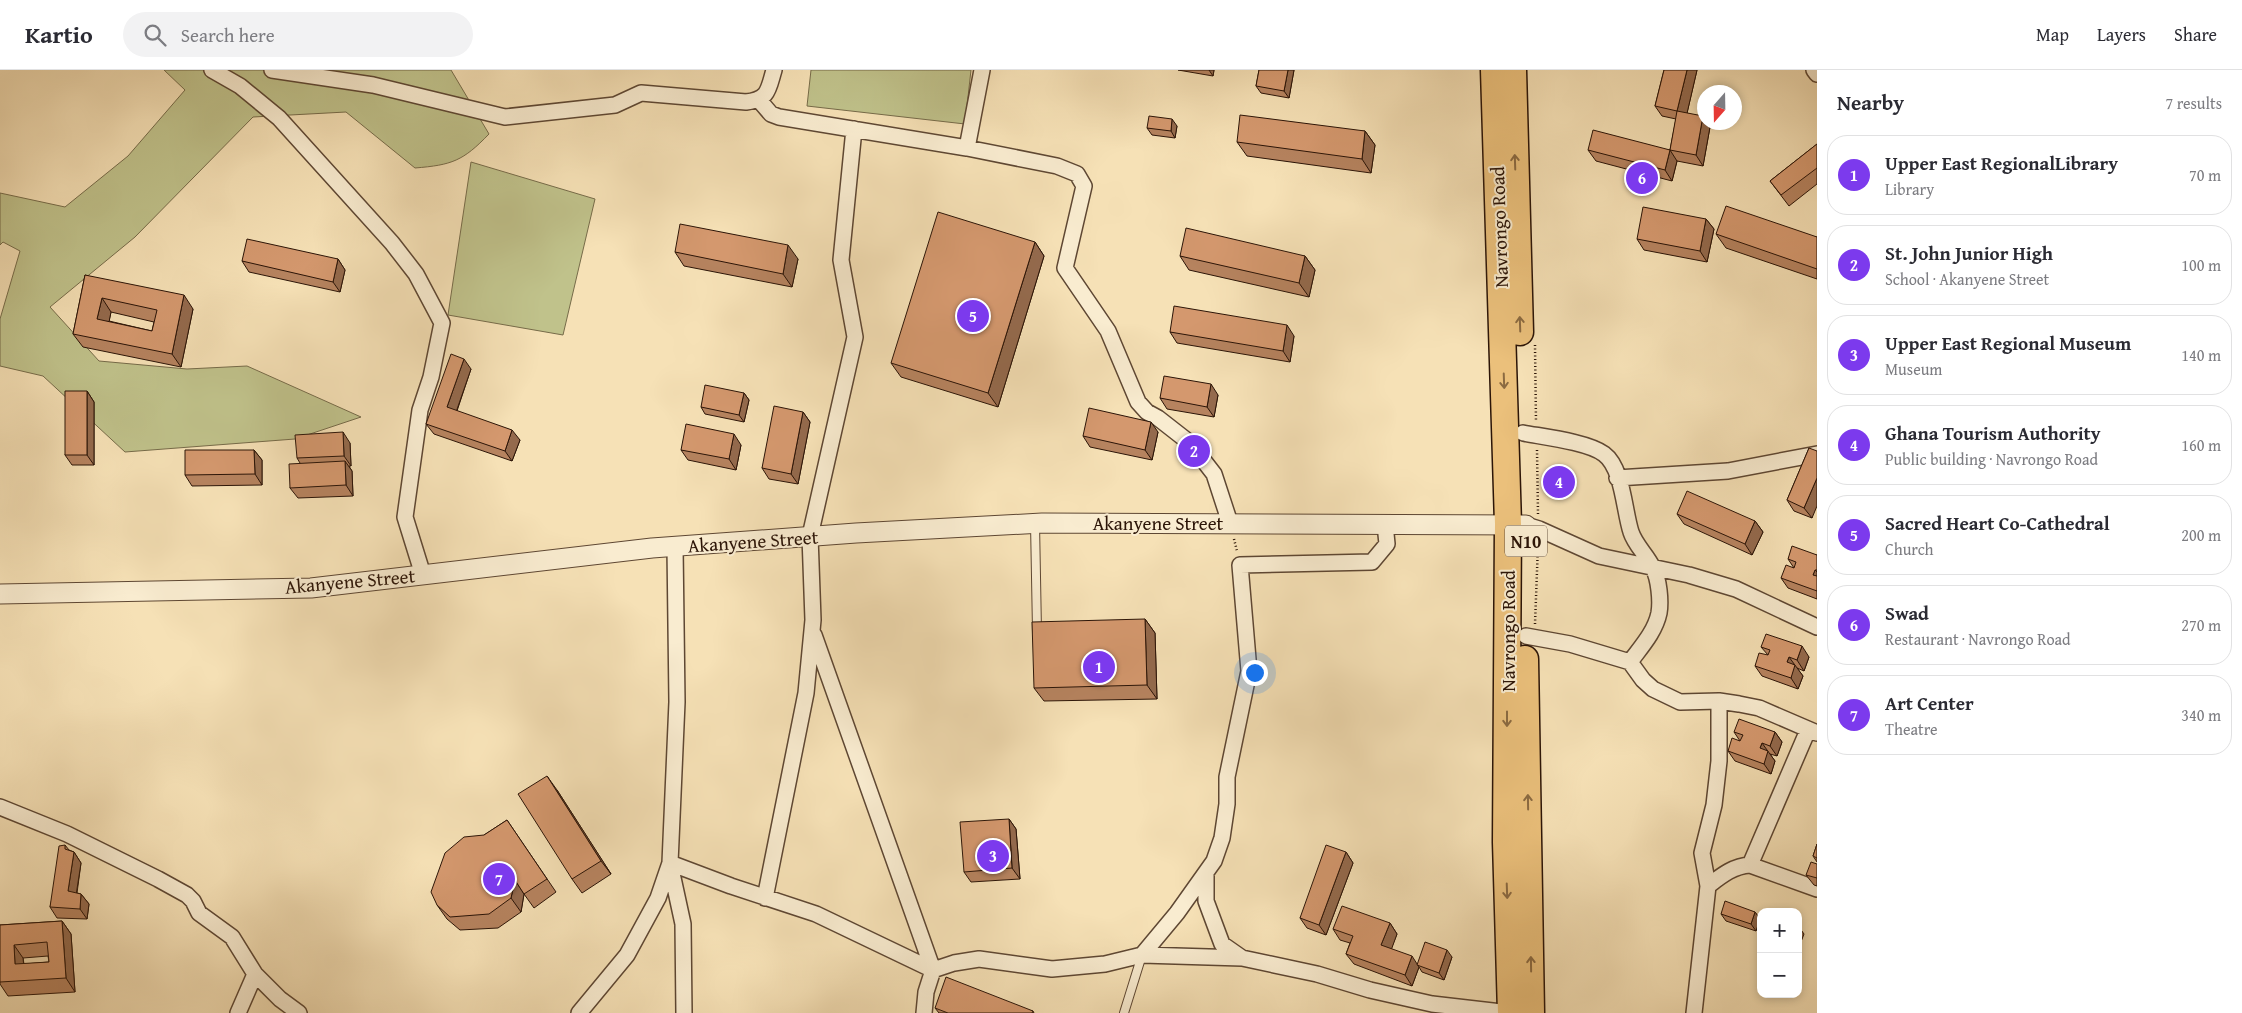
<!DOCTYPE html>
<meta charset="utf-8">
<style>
body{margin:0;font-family:"Gentium Book Plus",serif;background:#f2f2f3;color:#2b2b33}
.controls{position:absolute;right:15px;bottom:15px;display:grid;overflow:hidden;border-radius:10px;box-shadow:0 2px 8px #0003}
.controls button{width:45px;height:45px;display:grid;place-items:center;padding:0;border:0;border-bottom:1px solid #e1e1e2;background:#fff;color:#2b2b33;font:25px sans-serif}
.compass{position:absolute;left:1697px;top:15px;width:45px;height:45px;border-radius:50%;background:#fff;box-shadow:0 2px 8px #0003;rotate:200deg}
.you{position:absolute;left:1254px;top:602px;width:18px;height:18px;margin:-12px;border:4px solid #fff;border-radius:50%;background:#1a73e8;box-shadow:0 0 0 8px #1a73e833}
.badge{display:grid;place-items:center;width:32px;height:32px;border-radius:50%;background:#7c3aed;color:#fff;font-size:16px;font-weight:700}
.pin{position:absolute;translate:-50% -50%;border:2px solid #fff;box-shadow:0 1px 5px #0006}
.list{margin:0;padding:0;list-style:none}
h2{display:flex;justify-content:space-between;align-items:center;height:65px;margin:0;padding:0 20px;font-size:21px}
h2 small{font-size:16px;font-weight:400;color:#7c7c81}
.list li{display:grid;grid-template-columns:32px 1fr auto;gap:15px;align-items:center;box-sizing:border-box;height:80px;margin:0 10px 10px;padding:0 10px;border:1px solid #e1e1e2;border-radius:20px}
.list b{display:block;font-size:19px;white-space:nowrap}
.list p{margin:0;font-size:16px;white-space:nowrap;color:#7c7c81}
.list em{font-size:16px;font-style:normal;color:#7c7c81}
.icon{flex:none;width:28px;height:28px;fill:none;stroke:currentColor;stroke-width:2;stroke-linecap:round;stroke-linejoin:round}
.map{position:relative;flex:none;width:1817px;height:943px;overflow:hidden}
header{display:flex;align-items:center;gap:30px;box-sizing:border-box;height:70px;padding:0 25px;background:#fff;border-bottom:1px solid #e1e1e2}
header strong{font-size:24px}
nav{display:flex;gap:28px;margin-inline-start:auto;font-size:18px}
.search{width:350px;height:45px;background:#f2f2f3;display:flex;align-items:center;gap:12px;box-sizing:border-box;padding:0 18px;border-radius:28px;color:#7c7c81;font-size:19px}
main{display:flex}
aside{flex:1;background:#fff}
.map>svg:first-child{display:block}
.green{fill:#c0c28b;stroke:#766b49}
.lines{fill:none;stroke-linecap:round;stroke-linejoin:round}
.service-casing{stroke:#5e4733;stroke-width:10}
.minor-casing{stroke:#5e4733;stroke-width:18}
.tertiary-casing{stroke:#5e4733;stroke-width:21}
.trunk-casing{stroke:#2b1407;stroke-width:29}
.path{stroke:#2b1407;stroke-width:2.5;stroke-dasharray:1 2.5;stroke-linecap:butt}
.service{stroke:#f9ecd0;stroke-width:8}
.minor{stroke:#f9ecd0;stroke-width:15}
.tertiary{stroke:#f9ecd0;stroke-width:19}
.trunk{stroke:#ebc07b;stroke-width:26}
.wall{fill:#b6835f;stroke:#2b1407;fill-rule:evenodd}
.shaded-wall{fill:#946a4d;stroke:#2b1407}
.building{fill:#d4986e;stroke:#2b1407;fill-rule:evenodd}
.oneway{stroke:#8b6a41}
.labels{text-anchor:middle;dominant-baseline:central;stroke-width:4;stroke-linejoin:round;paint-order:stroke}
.shield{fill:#f9ecd0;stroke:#695543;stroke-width:1}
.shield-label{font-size:18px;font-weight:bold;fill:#2b1407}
.street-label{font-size:19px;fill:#2b1407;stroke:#f9ecd0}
</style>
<header>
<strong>Kartio</strong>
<div class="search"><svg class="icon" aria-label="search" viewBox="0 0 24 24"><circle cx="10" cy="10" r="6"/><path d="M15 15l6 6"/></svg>Search here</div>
<nav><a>Map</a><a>Layers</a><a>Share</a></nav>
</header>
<main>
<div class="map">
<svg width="1817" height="943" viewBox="0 0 1817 943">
<rect width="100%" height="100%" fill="#f6e1b6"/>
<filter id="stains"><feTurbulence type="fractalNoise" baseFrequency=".004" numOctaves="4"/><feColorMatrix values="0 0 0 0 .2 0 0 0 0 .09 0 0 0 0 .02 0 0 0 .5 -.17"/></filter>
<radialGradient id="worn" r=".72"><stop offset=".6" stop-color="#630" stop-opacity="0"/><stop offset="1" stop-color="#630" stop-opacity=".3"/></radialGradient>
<path class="green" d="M164 0H451L489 64C463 91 452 95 415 98L346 42 253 47 135 167 50 237 99 291 187 299 247 296 361 347 295 369 125 382 43 306 0 296V249L20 181 3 172 0 175V123L65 137 128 86 185 20Z
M811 0H971L965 54 807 36Z
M471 92 595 129 563 265 448 245Z"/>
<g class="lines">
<g class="service-casing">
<path id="service" d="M1035 453 1037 561
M1124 943 1142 885"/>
</g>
<g class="minor-casing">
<path id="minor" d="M212 0 240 16 279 48 392 173 416 204 442 253 431 307 420 340 405 447 423 505
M272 0 373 15 505 47 615 35 641 23 746 32C769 29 768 20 774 0
M1814 0 1817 4
M759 30 771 44 779 47 967 78 1057 96 1077 104 1084 116 1065 198 1108 261 1138 332 1147 342 1158 348 1190 373 1214 404 1230 453
M967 78 982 0
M1523 363C1544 367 1588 372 1604 384 1623 398 1624 441 1631 462 1635 475 1647 485 1653 498 1659 509 1661 531 1659 543 1655 562 1641 577 1630 592
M1617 408 1728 401 1817 384
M1526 455 1539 459 1599 486 1689 505 1736 519 1817 557
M814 565 933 900
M1526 566 1570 574 1630 592 1643 610 1653 619 1680 632 1719 631 1739 634 1759 638 1817 663
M0 737 67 764 158 809 187 825 193 831 199 843 232 867 255 904 280 929 299 943
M670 793 731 816 816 844 933 900
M670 794 683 854 684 943
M1750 795 1808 660
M1206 803V831L1222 874 1242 888
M1708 816C1721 806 1733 796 1750 795L1817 819
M765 828 806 623 813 550 810 466 855 267 841 190 854 59
M1142 885 1242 888 1317 904 1370 920 1432 934 1510 943
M238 943 255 904
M579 943 627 885 658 828 670 793 677 632 675 477
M924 943 926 922 933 900 954 893 979 889 1052 899 1105 894 1142 885 1177 843 1214 791 1222 768 1227 734V707L1249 601 1240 495 1372 492 1387 474 1385 454
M1694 943 1708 816 1702 783 1714 735 1719 691V631"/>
</g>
<g class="tertiary-casing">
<path id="tertiary" d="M0 524 311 518 652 478 856 463 1042 453 1526 455"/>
</g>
<g class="trunk-casing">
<path id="trunk" d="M1494 0 1508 454 1506 772 1511 943
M1513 0 1520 262
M1525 589 1531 943"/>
</g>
<path class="path" d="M1535 275 1536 352
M1537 380 1538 444
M1234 469 1237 481
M1535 554 1538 475"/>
<use href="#service" class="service"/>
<use href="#minor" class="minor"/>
<use href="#tertiary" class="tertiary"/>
<use href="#trunk" class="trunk"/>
</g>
<path class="wall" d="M1178 0H1214L1213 6Z
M1259 0H1294L1289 28 1261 23 1256 16Z
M1664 0H1697L1687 43 1704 52H1708L1710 57 1703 96 1677 91 1672 111 1596 91 1588 80H1670L1676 49 1662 46 1655 36Z
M1177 56 1175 68 1152 65 1147 58Z
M1365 61 1375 75 1371 103 1247 86 1237 72Z
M1817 74V114L1789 136 1770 111Z
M1706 149 1714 159 1707 192 1644 180 1637 169Z
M1716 164 1817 167V209L1726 178Z
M1035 172 1044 186 998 337 901 307 891 293Z
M675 182 798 189 792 217 684 196Z
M1180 186H1305L1315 200 1309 227 1189 200Z
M338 189 345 200 340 222 249 202 242 191Z
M85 205 193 239 181 297 83 277 73 264ZM111 242 154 252 152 261 109 251Z
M1170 262 1294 266 1290 292 1177 273Z
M471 299 457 341 520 370 512 391 434 364 426 354Z
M87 321 94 332V395H72L65 385Z
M744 323 749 330 744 352 705 344 701 337Z
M1218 325 1214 347 1167 339 1160 328Z
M803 342 810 352 798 414 769 409 762 398Z
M1158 362 1152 390 1090 377 1083 366Z
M350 373 351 396H349L352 401 353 426 298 428 290 418 300 393 297 388Z
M741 375 736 400 688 390 681 380Z
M1809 378 1812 448 1794 441 1787 430Z
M254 380 262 390V415L192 416 185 405Z
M1677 444 1755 451 1763 462 1752 485 1684 454Z
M1817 485V529L1788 518 1781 508 1794 498 1788 489Z
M1145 549 1155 563 1157 629 1044 631 1034 618Z
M1761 577 1809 587 1804 601 1797 598 1803 606 1798 619 1762 606 1755 596 1768 585Z
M1734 662H1775L1782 672 1777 686 1770 684 1775 691 1771 704 1735 691 1728 681 1740 671Z
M557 720 611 804 582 823 572 809Z
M1009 749 1016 759 1020 809 971 812 964 802Z
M507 750 556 822 534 838 524 824 521 842 498 858 460 860 447 849 437 835 484 765Z
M1817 774V792L1813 786Z
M65 775 69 780 74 782 81 793 77 823 81 824 89 834 87 849 57 848 50 837Z
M1346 782 1353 793 1326 865 1307 858 1300 848Z
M1817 794V816L1814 815 1806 805Z
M1755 842 1760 849 1756 861 1726 851 1721 844Z
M62 851 71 864 75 922 8 926 0 914V855ZM48 886 49 892 24 894 23 888Z
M1390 853 1397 864 1391 879 1417 895 1452 887 1444 910 1422 902 1419 897 1412 916 1354 894 1346 884 1350 873 1340 870 1333 859Z
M935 938 1033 941 1034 943H939Z"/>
<path class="shaded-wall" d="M1209 0H1214L1213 6Z
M1288 0H1294L1289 28 1284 21Z
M1687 0H1697L1685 52 1677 41Z
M1703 46 1704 48V52H1708L1710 57 1703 96 1696 85Z
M1172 49 1177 56 1175 68 1171 61Z
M1365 61 1375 75 1371 103 1362 89Z
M1670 80 1677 91 1672 111 1665 100Z
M1706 149 1714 159 1707 192 1700 181Z
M1035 172 1044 186 998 337 988 323Z
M788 175 798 189 792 217 783 204Z
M1305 186 1315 200 1309 227 1299 213Z
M338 189 345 200 340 222 333 212Z
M184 225 193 239 181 297 172 284Z
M102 228 111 242 107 262 97 249Z
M1287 255 1294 266 1290 292 1283 281Z
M464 289 471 299 454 348 447 337Z
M1211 314 1218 325 1214 347 1207 337Z
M87 321 94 332V395L87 385Z
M744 323 749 330 744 352 739 345Z
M803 342 810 352 798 414 791 404Z
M1151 352 1158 362 1152 390 1145 380Z
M512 360 520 370 512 391 505 381Z
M343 362 350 373 351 396 344 386Z
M734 364 741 375 736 400 729 389Z
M254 380 262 390V415L255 404Z
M345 391 352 401 353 426 346 415Z
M1817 408V436L1812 448 1804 438Z
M1755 451 1763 462 1752 485 1745 474Z
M1815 500 1817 502V510L1813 505Z
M1145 549 1155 563 1157 629 1147 615Z
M1802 576 1809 587 1804 601 1797 590Z
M1789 587 1803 606 1798 619 1791 608 1787 592Z
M1775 662 1782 672 1777 686 1770 676Z
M1762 673 1775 691 1771 704 1764 694 1760 678Z
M547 706 557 720 611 804 601 791Z
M1009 749 1016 759 1020 809 1012 798Z
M74 782 81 793 75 832 68 821Z
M1346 782 1353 793 1326 865 1319 855Z
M515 810 524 824 521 842 511 828Z
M81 824 89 834 87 849 80 839Z
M1755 842 1760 849 1756 861 1751 854Z
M62 851 71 864 75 922 66 908Z
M1390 853 1397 864 1389 886 1381 875Z
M1799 857 1804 864 1799 877 1798 876Z
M14 875 23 888 25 908 15 894Z
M1447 880 1452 887 1444 910 1439 903Z
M1412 886 1419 897 1412 916 1405 905Z"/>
<path class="building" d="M1259 0H1288L1284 21 1256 16Z
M1664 0H1687L1677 41 1655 36Z
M1677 41 1703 46 1696 85 1670 80 1665 100 1588 80 1593 60 1670 80Z
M1240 45 1365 61 1362 89 1237 72Z
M1149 46 1172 49 1171 61 1147 58Z
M1817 74V98L1781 125 1770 111Z
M1726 136 1817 167V199L1716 164Z
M1643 137 1706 149 1700 181 1637 169Z
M938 142 1035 172 988 323 891 293Z
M680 154 788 175 783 204 675 182Z
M1186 158 1305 186 1299 213 1180 186Z
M247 169 338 189 333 212 242 191Z
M85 205 184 225 172 284 73 264ZM102 228 157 240 152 261 97 249Z
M1174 236 1287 255 1283 281 1170 262Z
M451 284 464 289 447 337 512 360 505 381 426 354Z
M1164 306 1211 314 1207 337 1160 328Z
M705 315 744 323 739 345 701 337Z
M65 321H87V385H65Z
M774 336 803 342 791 404 762 398Z
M1089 338 1151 352 1145 380 1083 366Z
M686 354 734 364 729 389 681 380Z
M343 362 344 386 297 388 295 365Z
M1809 378 1817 381V408L1804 438 1787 430Z
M185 380H254L255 404 185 405Z
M345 391 346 415 290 418 289 394Z
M1687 421 1755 451 1745 474 1677 444Z
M1792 476 1817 485V500H1815L1813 505 1817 506V521L1781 508 1786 495 1794 498 1796 492 1788 489Z
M1145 549 1147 615 1034 618 1032 552Z
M1766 564 1802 576 1797 590 1789 587 1787 592 1795 595 1791 608 1755 596 1759 583 1768 585 1770 580 1761 577Z
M1739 649 1775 662 1770 676 1762 673 1760 678 1768 681 1764 694 1728 681 1732 668 1740 671 1743 665 1734 662Z
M547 706 601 791 572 809 518 724Z
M1009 749 1012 798 964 802 960 752Z
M507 750 547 809 524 824 515 810 511 828 489 844 450 847 437 835 431 822 445 783 464 767 484 765Z
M1817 774V788L1813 786Z
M65 775V779L74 782 68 821 81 824 80 839 50 837 59 776Z
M1326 775 1346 782 1319 855 1300 848Z
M1811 792 1817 794V808L1806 805Z
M1725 831 1755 842 1751 854 1721 844Z
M1342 836 1390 853 1381 875 1412 886 1405 905 1346 884 1353 866 1333 859Z
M62 851 66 908 0 912V855ZM47 872 49 892 15 894 14 875Z
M1425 872 1447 880 1439 903 1417 895Z
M946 907 1033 941 1032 943H948L935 938Z"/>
<defs><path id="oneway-shaft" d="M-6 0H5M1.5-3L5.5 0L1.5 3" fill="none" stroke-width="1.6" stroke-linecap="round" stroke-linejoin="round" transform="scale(1.25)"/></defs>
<g class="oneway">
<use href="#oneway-shaft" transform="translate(1515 92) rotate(-92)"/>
<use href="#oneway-shaft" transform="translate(1520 254) rotate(-92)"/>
<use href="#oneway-shaft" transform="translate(1504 311) rotate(88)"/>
<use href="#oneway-shaft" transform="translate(1507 649) rotate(90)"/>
<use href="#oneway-shaft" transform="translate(1528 732) rotate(-91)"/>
<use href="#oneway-shaft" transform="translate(1507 821) rotate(88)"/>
<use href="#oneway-shaft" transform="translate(1531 894) rotate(-91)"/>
</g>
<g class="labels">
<rect class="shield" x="1505" y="455.5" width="42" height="31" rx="4"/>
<g class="shield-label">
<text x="1526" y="471">N10</text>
</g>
<g class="street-label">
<text transform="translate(1499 157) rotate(-92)">Navrongo Road</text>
<text x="1158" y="453">Akanyene Street</text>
<text transform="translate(753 471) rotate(-4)">Akanyene Street</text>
<text transform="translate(350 511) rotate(-5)">Akanyene Street</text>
<text transform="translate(1508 561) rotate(-90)">Navrongo Road</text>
</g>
</g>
<rect width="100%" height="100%" filter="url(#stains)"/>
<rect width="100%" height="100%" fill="url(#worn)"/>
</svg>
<div class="controls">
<button>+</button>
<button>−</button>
</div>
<svg class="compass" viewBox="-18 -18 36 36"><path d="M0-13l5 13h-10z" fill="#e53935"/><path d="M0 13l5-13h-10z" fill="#7c7c81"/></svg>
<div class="you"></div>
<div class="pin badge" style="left:1099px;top:597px">1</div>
<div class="pin badge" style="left:1194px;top:381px">2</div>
<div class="pin badge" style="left:993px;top:786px">3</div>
<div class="pin badge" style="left:1559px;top:412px">4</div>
<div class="pin badge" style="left:973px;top:246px">5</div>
<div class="pin badge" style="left:1642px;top:108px">6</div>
<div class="pin badge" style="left:499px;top:809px">7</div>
</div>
<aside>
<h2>Nearby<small>7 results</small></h2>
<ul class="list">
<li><span class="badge">1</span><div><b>Upper East RegionalLibrary</b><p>Library</p></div><em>70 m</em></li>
<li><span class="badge">2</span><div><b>St. John Junior High</b><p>School · Akanyene Street</p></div><em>100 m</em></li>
<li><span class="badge">3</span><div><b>Upper East Regional Museum</b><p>Museum</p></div><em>140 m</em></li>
<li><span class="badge">4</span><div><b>Ghana Tourism Authority</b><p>Public building · Navrongo Road</p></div><em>160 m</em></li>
<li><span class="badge">5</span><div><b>Sacred Heart Co-Cathedral</b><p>Church</p></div><em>200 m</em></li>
<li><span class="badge">6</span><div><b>Swad</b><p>Restaurant · Navrongo Road</p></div><em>270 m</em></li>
<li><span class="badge">7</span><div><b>Art Center</b><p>Theatre</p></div><em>340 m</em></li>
</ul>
</aside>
</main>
